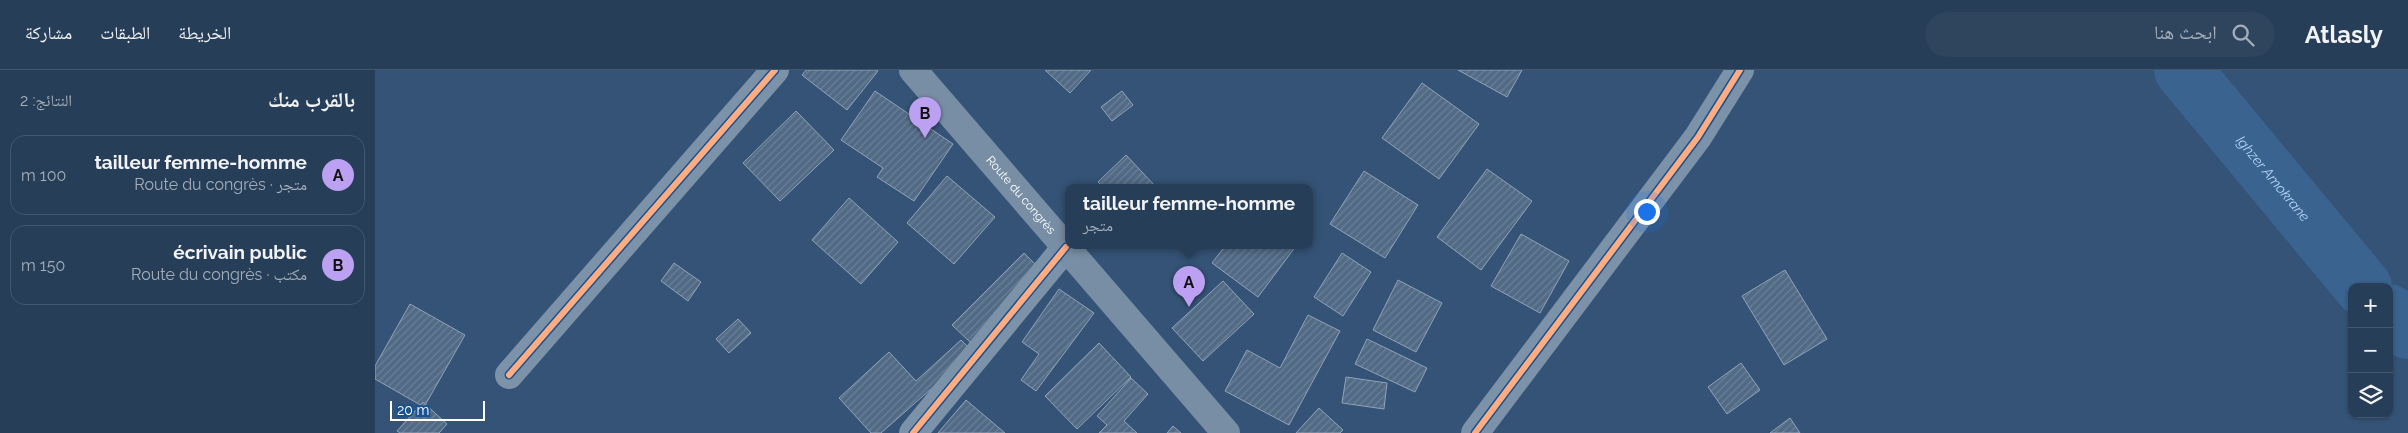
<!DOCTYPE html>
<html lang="ar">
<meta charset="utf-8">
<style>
body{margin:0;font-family:Raleway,"Noto Naskh Arabic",sans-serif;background:#2f455e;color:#f1f3f6;direction:rtl}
.controls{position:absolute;right:15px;bottom:15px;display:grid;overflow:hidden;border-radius:10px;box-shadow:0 1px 4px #0004}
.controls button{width:45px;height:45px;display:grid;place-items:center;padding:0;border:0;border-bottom:1px solid #43576e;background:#273e58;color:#f1f3f6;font:25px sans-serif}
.scale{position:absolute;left:15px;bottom:12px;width:95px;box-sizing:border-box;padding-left:5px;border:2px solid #fff;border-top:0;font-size:14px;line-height:18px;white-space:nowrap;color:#fff;-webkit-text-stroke:4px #195291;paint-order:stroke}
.you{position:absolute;left:1271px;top:141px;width:18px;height:18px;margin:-12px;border:4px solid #fff;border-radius:50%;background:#1a73e8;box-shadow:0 0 0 8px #1a73e833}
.badge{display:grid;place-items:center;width:32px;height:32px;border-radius:50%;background:#bca0f2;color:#111;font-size:16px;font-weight:700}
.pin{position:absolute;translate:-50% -41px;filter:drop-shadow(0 1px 2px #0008)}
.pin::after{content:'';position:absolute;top:26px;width:18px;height:15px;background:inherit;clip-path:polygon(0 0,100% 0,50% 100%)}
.popup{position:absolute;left:690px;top:114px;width:248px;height:65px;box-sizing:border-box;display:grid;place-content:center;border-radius:10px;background:#273e58;filter:drop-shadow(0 1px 4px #0005);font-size:16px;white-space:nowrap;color:#a4aeba}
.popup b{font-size:19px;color:#f1f3f6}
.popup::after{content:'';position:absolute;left:50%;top:100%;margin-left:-10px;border:10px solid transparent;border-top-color:#273e58}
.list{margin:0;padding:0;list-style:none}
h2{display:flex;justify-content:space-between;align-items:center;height:65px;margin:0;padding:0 20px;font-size:21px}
h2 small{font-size:16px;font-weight:400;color:#a4aeba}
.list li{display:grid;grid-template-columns:32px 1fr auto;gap:15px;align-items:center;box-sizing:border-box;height:80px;margin:0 10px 10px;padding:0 10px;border:1px solid #43576e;border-radius:15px}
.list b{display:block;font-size:19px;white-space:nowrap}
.list p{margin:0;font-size:16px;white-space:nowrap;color:#a4aeba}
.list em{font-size:16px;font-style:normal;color:#a4aeba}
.icon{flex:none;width:28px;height:28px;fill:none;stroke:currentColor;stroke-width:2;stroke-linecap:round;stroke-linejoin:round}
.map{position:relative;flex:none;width:2033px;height:363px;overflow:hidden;direction:ltr}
header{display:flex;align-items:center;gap:30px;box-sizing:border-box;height:70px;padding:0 25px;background:#273e58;border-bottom:1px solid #43576e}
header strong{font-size:24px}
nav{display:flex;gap:28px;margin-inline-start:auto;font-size:18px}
.search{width:350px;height:45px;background:#2f455e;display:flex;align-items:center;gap:12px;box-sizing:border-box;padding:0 18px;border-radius:28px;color:#a4aeba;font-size:19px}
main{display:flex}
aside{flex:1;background:#273e58}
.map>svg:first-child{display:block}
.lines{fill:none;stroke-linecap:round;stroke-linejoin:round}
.river{stroke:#3a638f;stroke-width:58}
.building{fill:url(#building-hatch);stroke:#91a3b7}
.street{stroke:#7c92a9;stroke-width:28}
.secondary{stroke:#788ea5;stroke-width:28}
.cycleway-casing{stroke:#195291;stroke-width:9}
.cycleway{stroke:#ffac80;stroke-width:6}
.labels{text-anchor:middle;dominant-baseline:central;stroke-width:5;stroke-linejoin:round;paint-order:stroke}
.street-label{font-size:12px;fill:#fff;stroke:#195291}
.water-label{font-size:14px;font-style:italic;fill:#b4d5f6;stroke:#195291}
</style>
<header>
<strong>Atlasly</strong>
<div class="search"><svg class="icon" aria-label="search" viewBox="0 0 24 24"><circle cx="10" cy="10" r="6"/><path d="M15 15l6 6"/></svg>ابحث هنا</div>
<nav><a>الخريطة</a><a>الطبقات</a><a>مشاركة</a></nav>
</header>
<main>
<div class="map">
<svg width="2033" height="363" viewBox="0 0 2033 363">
<defs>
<pattern id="building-hatch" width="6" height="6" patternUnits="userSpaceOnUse" patternTransform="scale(1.25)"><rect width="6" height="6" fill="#516a85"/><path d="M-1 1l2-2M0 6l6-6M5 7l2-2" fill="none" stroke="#6b8097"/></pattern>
</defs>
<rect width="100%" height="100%" fill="#345376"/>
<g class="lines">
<g class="river">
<path id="s1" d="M1808 0 1988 217"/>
<path d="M2014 243 2033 260"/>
</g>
</g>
<path class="building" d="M431 0H501L503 1 472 40 427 5Z
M670 0H716L695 23Z
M1083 0H1147L1132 27Z
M1047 13 1104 54 1064 109 1007 68Z
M500 21 578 74 539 131 502 107 508 98 466 70Z
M747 21 758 35 737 51 726 37Z
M421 41 459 80 405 131 368 93Z
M751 85 782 118H729L723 112Z
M1112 99 1157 131 1106 200 1062 167Z
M989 101 1043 135 1010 188 955 154Z
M572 106 620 147 579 194 532 153Z
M474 128 523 172 486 214 437 170Z
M1146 164 1194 191 1165 243 1116 216Z
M850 176H921L883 227 837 193Z
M649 183 666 200 595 272 577 255Z
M967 183 996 202 968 246 939 227Z
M299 193 326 212 313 231 286 211Z
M1410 200 1452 269 1409 295 1367 226Z
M1023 210 1067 233 1041 282 998 260Z
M848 211 879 244 828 291 797 258Z
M684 219 719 243 661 321 646 310 664 284 647 272Z
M35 234 90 265 49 337 0 309V296Z
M933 245 965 261 914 355 850 321 872 280 905 298Z
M363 249 376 263 354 283 341 269Z
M992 269 1052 298 1040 322 980 294Z
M586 270 598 282 506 363H496L464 328 514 282 541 311Z
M724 273 756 307 702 359 670 326Z
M1366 293 1385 320 1352 344 1333 317Z
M971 307 1012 313 1009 339 967 333Z
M756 308 773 324 749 351 762 363H724L732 355 722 346Z
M591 330 630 363H563Z
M48 332 72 354 64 363H25L22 361Z
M944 338 968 360 965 363H921Z
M1415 348 1425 363H1395Z
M798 356 806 363H792Z"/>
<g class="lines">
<path class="street" d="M134 305 400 0
M538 363 691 177
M1100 363 1323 67 1365 0"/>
<path class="secondary" id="s2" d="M538 0 851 363"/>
<g class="cycleway-casing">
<path id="cycleway" d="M134 305 400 0
M538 363 691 177
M1100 363 1323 67 1365 0"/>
</g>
<use href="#cycleway" class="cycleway"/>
</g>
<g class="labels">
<g class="street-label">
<text stroke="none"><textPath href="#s2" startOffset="165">Route du congrès</textPath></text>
</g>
<g class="water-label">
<text stroke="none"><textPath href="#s1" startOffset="141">Ighzer Amokrane</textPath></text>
</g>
</g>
</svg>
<div class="controls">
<button>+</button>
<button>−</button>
<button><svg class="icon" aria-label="layers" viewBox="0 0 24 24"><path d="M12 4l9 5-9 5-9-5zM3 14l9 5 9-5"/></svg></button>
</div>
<div class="scale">20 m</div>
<div class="you"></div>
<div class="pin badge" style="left:814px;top:237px">A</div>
<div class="popup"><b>tailleur femme-homme</b>متجر</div>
<div class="pin badge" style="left:550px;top:68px">B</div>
</div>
<aside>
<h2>بالقرب منك<small>النتائج: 2</small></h2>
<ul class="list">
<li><span class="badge">A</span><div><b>tailleur femme-homme</b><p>متجر · Route du congrès</p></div><em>100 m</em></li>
<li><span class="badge">B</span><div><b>écrivain public</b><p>مكتب · Route du congrès</p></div><em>150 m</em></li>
</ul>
</aside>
</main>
